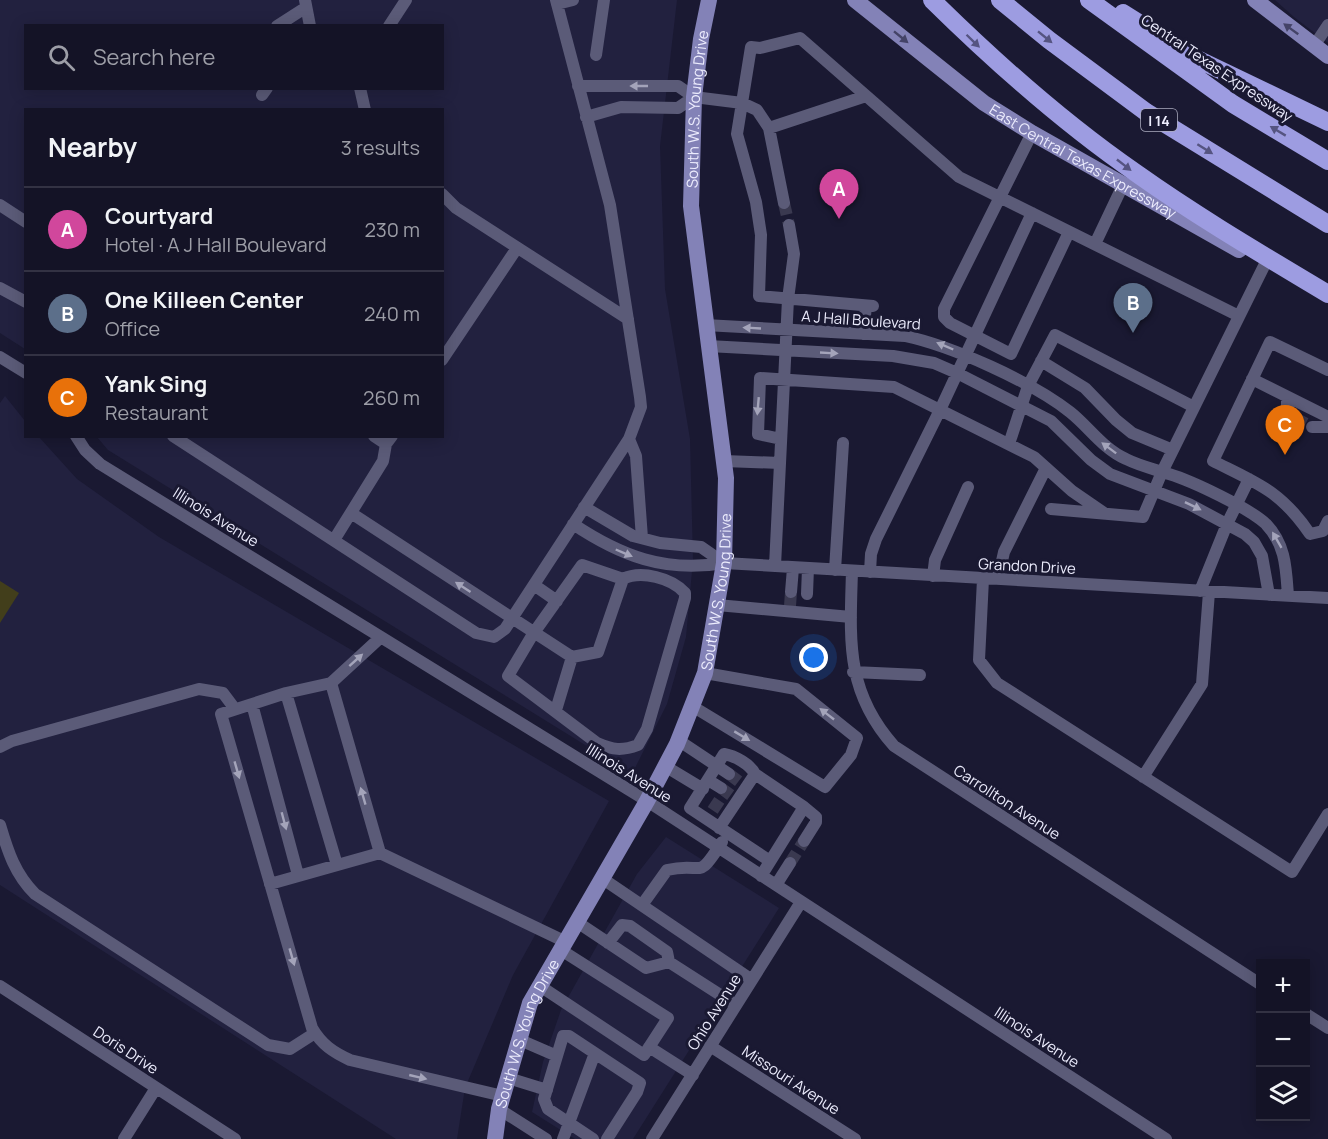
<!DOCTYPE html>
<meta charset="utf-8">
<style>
body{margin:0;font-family:Manrope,sans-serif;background:#1d1c2e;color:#f1f3f6}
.controls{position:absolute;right:18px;bottom:18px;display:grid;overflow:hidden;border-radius:0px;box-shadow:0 3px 15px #0003}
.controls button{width:54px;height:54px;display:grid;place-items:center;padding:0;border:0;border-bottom:2px solid #333243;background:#141326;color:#f1f3f6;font:30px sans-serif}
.you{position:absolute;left:814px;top:658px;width:21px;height:21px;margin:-15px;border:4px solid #fff;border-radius:50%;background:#1a73e8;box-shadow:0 0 0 9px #1a73e833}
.badge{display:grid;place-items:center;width:39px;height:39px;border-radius:50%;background:#7c3aed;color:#fff;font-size:20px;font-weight:700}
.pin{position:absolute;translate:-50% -50px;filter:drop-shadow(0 2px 3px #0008)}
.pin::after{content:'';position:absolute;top:32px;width:21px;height:18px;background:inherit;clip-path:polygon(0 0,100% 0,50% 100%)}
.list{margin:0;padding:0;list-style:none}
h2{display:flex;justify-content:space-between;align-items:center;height:78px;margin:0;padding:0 24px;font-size:26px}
h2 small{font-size:20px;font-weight:400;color:#9d9ea7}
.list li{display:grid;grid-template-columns:39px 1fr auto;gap:18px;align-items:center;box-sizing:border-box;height:84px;padding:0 24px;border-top:2px solid #333243}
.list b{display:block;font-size:22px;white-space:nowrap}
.list p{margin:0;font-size:20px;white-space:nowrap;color:#9d9ea7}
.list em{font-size:20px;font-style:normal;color:#9d9ea7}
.icon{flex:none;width:33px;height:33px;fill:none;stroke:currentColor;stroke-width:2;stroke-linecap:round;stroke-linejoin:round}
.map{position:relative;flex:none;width:1328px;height:1139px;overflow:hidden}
.search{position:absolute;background:#141326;box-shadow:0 3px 15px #0003;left:24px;top:24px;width:420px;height:66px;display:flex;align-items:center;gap:15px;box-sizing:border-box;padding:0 21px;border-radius:0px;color:#9d9ea7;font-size:22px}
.panel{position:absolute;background:#141326;box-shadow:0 3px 15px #0003;left:24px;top:108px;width:420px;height:330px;border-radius:0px}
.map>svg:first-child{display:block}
.built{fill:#22213f;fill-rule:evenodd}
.green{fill:#423e1b}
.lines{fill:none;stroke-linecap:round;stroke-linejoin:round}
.minor-tunnel{stroke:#3a3950;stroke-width:12;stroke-dasharray:12 6;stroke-linecap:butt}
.minor{stroke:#5b5b78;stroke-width:12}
.major{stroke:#8382b7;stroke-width:16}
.highway{stroke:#9d9ce1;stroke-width:18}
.oneway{fill:#444367}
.oneway2{fill:#555481}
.oneway3{fill:#a4a4ba}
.labels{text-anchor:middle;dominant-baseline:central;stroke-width:6;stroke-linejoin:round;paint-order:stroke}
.shield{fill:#1a1932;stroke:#adadc0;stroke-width:1.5}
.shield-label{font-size:14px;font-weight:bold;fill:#ececfd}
.street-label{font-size:15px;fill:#ececfd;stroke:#1a1932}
</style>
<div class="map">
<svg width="1328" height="1139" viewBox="0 0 1328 1139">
<rect width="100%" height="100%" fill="#1a1932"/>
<path class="built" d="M0 0H677L660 146 665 289 690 439 693 560 686 637 667 704 632 774 108 450 97 437 442 436V110H26L25 349 0 333ZM26 26H442V88H26Z
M1275 0H1328V43L1294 17Z
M5 396 25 421 26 436 39 437 77 479 159 537 609 801 513 975 465 1088 457 1139H396L0 885V403Z
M666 837 779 908 633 1139H575L532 1112 543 1062 561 1010 637 874Z"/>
<path class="green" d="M0 581 19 593 0 623Z"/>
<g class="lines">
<path class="minor-tunnel" d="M784 203 789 225
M1295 418 1312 427
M790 606 791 592
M729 774 741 783
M721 788 732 796
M711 802 723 810
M790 863 804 841"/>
<path class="minor" d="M305 0 310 26
M557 4 573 0
M277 26 305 8
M389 26 406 0
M1314 46 1328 25
M596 55 604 0
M578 86H678L694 97 742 103 757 110 769 128 784 203
M360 88 365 110
M262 95 267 88
M586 117 621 107 678 108 694 97
M769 128 866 96
M1032 133 944 309V317L950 323 1011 354 1069 232
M442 194 456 208 628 319
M0 205 26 222
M1095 244 1123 185
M0 288 26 302
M873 306 759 296 761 235 756 202 737 134 751 47 760 48 800 38 959 177 1239 316
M705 325 905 336C952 346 1032 382 1070 412 1089 427 1103 449 1126 459 1140 466 1154 469 1169 474 1192 481 1249 508 1266 524 1286 545 1286 569 1288 596
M863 334 866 306
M708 346 893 356 934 363 957 373 1051 421 1091 460 1110 474 1189 504 1245 534 1254 542 1262 556 1269 595
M0 357 26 373
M442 360 517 248
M1041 361 1085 388 1116 420 1132 433 1173 450
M1328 370 1270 342 1213 461C1257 483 1281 491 1310 534L1323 531 1328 521
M1252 379 1328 417
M1287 397V408L1295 418
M1312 427H1328
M76 436 85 450 100 464 647 801 1166 1139
M173 436 476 633 494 637 505 629 629 439 641 407 640 397 610 205 556 0
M374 436 386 444
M629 439 636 456 642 538
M781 439 758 434 760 378 894 387 1034 457 1072 491 1104 513
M1009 444 1028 386 1055 335 1194 407
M724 461 780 463
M584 507 633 536 660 543 701 547 724 563
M1051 509 1143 517 1162 472 1265 264
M351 513 572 657 598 652 623 579 582 565 533 634 508 676 597 743C613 750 622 751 638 745L647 729 685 598V593C672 578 641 570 623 579
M573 524C621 556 665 573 724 563L1328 598
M334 540 383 461 386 444 392 436
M775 566 788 299 794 254 789 225
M835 570 843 443
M852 571C850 640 845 691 894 746L1260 984
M870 572 871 554 876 539 940 410 1032 213
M933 576 935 560 968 487
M983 579 979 660 997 683 1292 872 1328 814
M998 579 1004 552 1046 468
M534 585 557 601
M1200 591 1227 524 1249 479
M791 592 793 568
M807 594 808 568
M717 605 851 617
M381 637 331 683 286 693 221 714 312 1028C322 1045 333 1052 350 1060L503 1096
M853 672 920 675
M331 683 380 853
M286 693 337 865
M252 704 298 875
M692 706 825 787 851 755 857 738 796 689 705 673
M556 710 572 657
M678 740 729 774
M0 747 12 741 199 689 223 693 235 709
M665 766 703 789
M1143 777 1202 684 1209 592
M708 780 721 788
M804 807 816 817V822L804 841
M0 825C8 852 15 874 35 894L268 1045 290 1049 315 1033
M719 828 755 774
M761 876 804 807 755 774C750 764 735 756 724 754L690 808 770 861
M603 879 752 980
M270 884 380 853 566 942
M776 885 790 863
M642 905 667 870C705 861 696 883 722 842
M577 922 646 968 669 962 736 1005
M608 943 622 925 630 926 667 952 669 962
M0 986 235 1139
M540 986 644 1055 668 1018 561 950
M1306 1014 1328 1028
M520 1040 557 1056
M710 1046 855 1139
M649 1047 693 1075
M508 1078 547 1090
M499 1109 546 1139
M124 1139 156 1088
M563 1139 595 1053
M593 1139 548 1109 544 1099 563 1036H569L640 1083 637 1092 607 1139
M652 1139 801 902"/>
<g class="major">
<path id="s1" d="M855 0 984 103 1032 133 1239 250"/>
<path d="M1255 0 1328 56"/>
<path id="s2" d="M495 1139 499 1109 530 1003 647 801 677 744 705 673 724 563 726 478 691 206 694 97 701 39 709 0"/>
</g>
<path class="highway" d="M932 0C995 62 1062 122 1136 173 1198 217 1263 255 1328 294
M1000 0 1049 40 1146 112 1328 224
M1089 0 1233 104 1328 161
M1123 13 1193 57 1328 122"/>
</g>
<defs><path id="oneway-solid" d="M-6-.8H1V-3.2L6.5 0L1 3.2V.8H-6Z" transform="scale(1.5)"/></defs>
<g class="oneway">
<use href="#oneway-solid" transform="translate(1291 29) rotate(-144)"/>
<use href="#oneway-solid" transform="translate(901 37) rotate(39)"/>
</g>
<g class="oneway2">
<use href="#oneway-solid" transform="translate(1045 37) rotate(39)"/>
<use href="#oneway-solid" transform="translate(973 41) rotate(44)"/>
<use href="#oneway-solid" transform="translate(1278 131) rotate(-149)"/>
<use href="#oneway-solid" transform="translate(1205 149) rotate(32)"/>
<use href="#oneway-solid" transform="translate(1124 165) rotate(38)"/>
</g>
<g class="oneway3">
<use href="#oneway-solid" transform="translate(639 86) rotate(180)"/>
<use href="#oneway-solid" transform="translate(752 328) rotate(-177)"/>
<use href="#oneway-solid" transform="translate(945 346) rotate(-157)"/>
<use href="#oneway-solid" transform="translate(829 353) rotate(3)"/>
<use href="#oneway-solid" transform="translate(758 406) rotate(95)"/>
<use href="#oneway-solid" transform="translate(1109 448) rotate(-143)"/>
<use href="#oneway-solid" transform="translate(1193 506) rotate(26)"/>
<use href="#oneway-solid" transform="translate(1277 540) rotate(-120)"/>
<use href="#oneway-solid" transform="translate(624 553) rotate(23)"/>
<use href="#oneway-solid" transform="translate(463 587) rotate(-147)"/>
<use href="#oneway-solid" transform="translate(356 660) rotate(-42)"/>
<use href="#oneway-solid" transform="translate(827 714) rotate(-142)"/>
<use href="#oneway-solid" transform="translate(742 736) rotate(31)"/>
<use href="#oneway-solid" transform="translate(237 770) rotate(74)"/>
<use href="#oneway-solid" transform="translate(363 796) rotate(-106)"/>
<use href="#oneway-solid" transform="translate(284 821) rotate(75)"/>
<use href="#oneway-solid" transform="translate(292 957) rotate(74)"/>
<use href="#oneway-solid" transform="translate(418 1077) rotate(13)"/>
</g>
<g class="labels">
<rect class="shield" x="1141" y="109" width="36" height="22" rx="4.5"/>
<g class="shield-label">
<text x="1159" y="120">I 14</text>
</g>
<g class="street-label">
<text transform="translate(1217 68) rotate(34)">Central Texas Expressway</text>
<text stroke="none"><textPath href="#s2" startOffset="1083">South W.S. Young Drive</textPath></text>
<text stroke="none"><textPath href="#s1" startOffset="280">East Central Texas Expressway</textPath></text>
<text transform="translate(861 320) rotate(4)">A J Hall Boulevard</text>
<text transform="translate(216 517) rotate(32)">Illinois Avenue</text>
<text transform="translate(1027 566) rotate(3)">Grandon Drive</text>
<text stroke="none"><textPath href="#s2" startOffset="597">South W.S. Young Drive</textPath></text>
<text transform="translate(629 773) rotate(32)">Illinois Avenue</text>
<text transform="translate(1007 802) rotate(33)">Carrollton Avenue</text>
<text transform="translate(714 1012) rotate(-58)">Ohio Avenue</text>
<text stroke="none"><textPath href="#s2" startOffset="111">South W.S. Young Drive</textPath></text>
<text transform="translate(1037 1037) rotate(33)">Illinois Avenue</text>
<text transform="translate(126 1050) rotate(33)">Doris Drive</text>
<text transform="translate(791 1080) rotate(33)">Missouri Avenue</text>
</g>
</g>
</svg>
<div class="controls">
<button>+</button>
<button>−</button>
<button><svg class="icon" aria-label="layers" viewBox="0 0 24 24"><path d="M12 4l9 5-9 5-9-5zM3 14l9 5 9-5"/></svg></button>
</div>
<div class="you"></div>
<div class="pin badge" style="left:839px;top:219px;background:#d1479c">A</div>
<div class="pin badge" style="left:1133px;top:333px;background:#5c6f8a">B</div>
<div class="pin badge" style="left:1285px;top:455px;background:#e8710a">C</div>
<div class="search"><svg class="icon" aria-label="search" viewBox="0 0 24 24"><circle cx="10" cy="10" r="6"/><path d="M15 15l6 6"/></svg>Search here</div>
<section class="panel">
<h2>Nearby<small>3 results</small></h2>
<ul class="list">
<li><span class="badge" style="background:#d1479c">A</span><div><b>Courtyard</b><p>Hotel · A J Hall Boulevard</p></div><em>230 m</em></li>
<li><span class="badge" style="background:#5c6f8a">B</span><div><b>One Killeen Center</b><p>Office</p></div><em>240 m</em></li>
<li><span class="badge" style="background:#e8710a">C</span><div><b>Yank Sing</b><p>Restaurant</p></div><em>260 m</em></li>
</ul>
</section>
</div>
